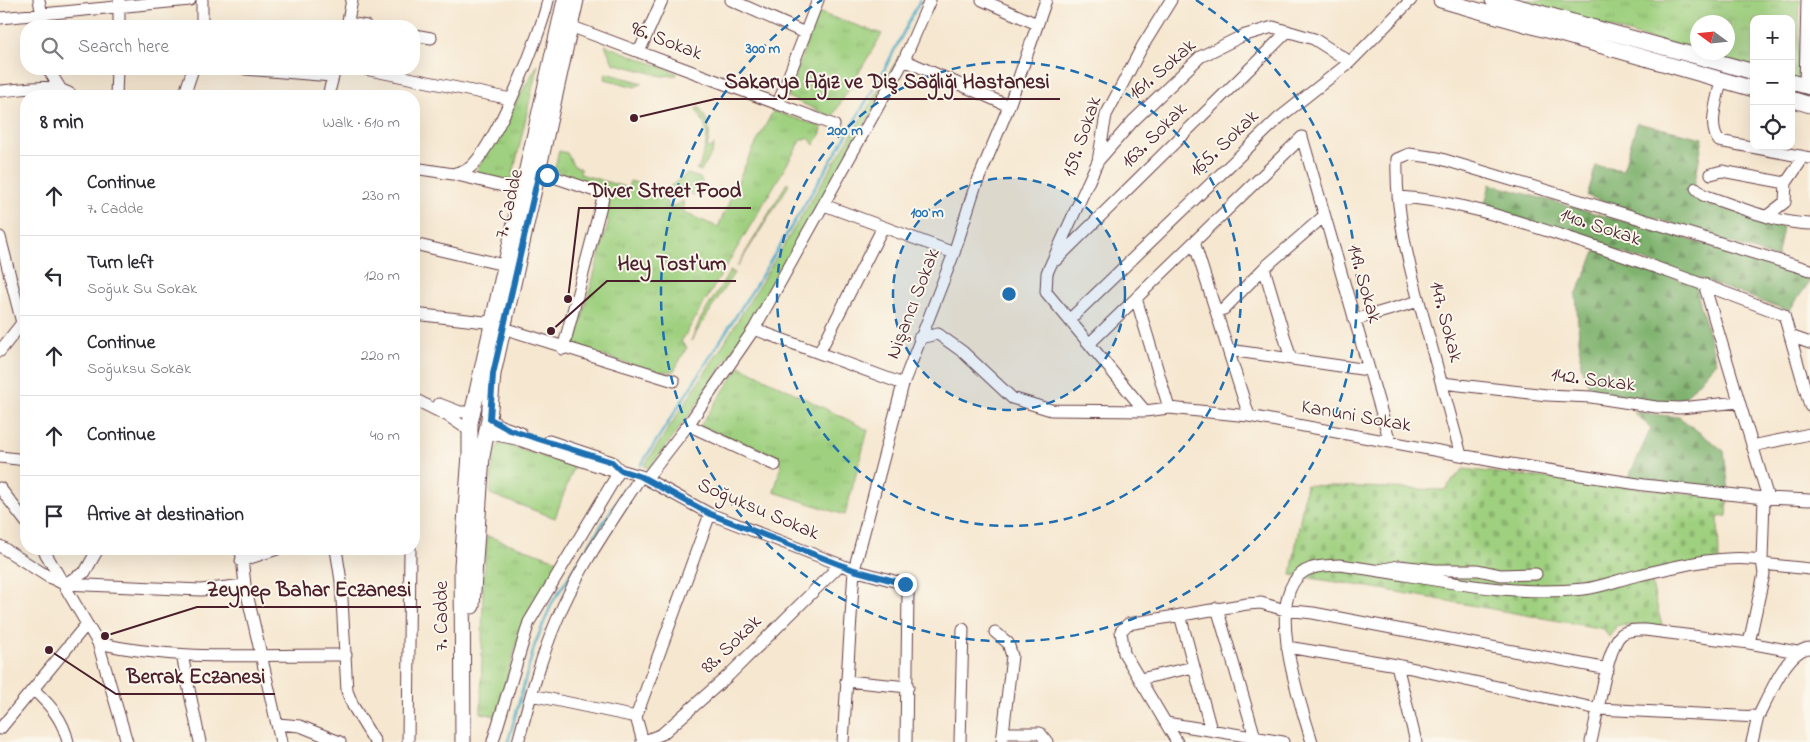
<!DOCTYPE html>
<meta charset="utf-8">
<style>
body{margin:0;font-family:"Indie Flower",sans-serif;background:#f2f2f3;color:#2b2b33}
.controls{position:absolute;right:15px;top:15px;display:grid;overflow:hidden;border-radius:10px;box-shadow:0 5px 20px #0002}
.controls button{width:45px;height:45px;display:grid;place-items:center;padding:0;border:0;border-bottom:1px solid #e1e1e2;background:#fff;color:#2b2b33;font:25px sans-serif}
.compass{position:absolute;left:1690px;top:15px;width:45px;height:45px;border-radius:50%;background:#fff;box-shadow:0 5px 20px #0002;rotate:285deg}
.stop{position:absolute;width:15px;height:15px;margin:-11px;border:4px solid #1f6fb2;border-radius:50%;background:#fff}
.stop.end{background:#1f6fb2;border-color:#fff;box-shadow:0 1px 5px #0008}
.list{margin:0;padding:0;list-style:none}
h2{display:flex;justify-content:space-between;align-items:center;height:65px;margin:0;padding:0 20px;font-size:21px}
h2 small{font-size:16px;font-weight:400;color:#7c7c81}
.list li{display:grid;grid-template-columns:32px 1fr auto;gap:15px;align-items:center;box-sizing:border-box;height:80px;padding:0 20px;border-top:1px solid #e1e1e2}
.list b{display:block;font-size:19px;white-space:nowrap}
.list p{margin:0;font-size:16px;white-space:nowrap;color:#7c7c81}
.list em{font-size:16px;font-style:normal;color:#7c7c81}
.icon{flex:none;width:28px;height:28px;fill:none;stroke:currentColor;stroke-width:2;stroke-linecap:round;stroke-linejoin:round}
.map{position:relative;flex:none;width:1810px;height:742px;overflow:hidden}
.search{position:absolute;background:#fff;box-shadow:0 5px 20px #0002;left:20px;top:20px;width:400px;height:55px;display:flex;align-items:center;gap:12px;box-sizing:border-box;padding:0 18px;border-radius:20px;color:#7c7c81;font-size:19px}
.panel{position:absolute;background:#fff;box-shadow:0 5px 20px #0002;left:20px;top:90px;width:400px;height:465px;border-radius:20px}
.map>svg:first-child{display:block}
.grass{fill:url(#grass-tufts);stroke:#747855;fill-rule:evenodd}
.forest{fill:url(#forest-firs);stroke:#64684c}
.cemetery{fill:url(#cemetery-stones);stroke:#747855}
.park{fill:#9fd07f;stroke:#747855}
.lines{fill:none;stroke-linecap:round;stroke-linejoin:round}
.stream{stroke:#44aac4;stroke-width:2.5}
.minor-casing{stroke:#643d44;stroke-width:13}
.major-casing{stroke:#643d44;stroke-width:17}
.minor{stroke:#fff;stroke-width:11}
.major{stroke:#fff;stroke-width:15}
.route{stroke:#1f6fb2;stroke-width:6}
.ring{fill:none;stroke:#1f6fb2;stroke-width:2.5;stroke-dasharray:9 6}
.labels{text-anchor:middle;dominant-baseline:central;stroke-width:4;stroke-linejoin:round;paint-order:stroke}
.street-label{font-size:20px;fill:#4a1f2b;stroke:#fbf7ec}
.centre{fill:#1f6fb2;stroke:#fbf7ec;stroke-width:2.5}
.ring-label{font-size:15px;text-anchor:middle;font-weight:bold;fill:#1f6fb2;stroke:#fbf7ec;stroke-width:4;stroke-linejoin:round;paint-order:stroke}
.leader{fill:none;stroke:#4a1f2b;stroke-width:2}
.callout-dot{fill:#4a1f2b;stroke:#fbf7ec;stroke-width:2}
.callout-label{font-size:21px;text-anchor:middle;font-weight:bold;fill:#4a1f2b;stroke:#fbf7ec;stroke-width:4;stroke-linejoin:round;paint-order:stroke}
</style>
<div class="map">
<svg width="1810" height="742" viewBox="0 0 1810 742">
<defs>
<pattern id="grass-tufts" width="24" height="20" patternUnits="userSpaceOnUse" patternTransform="scale(1.25)"><rect width="24" height="20" fill="#9fd07f"/><path d="M3 7l-1-3M5 7V3M7 7l1-3M15 17l-1-3M17 17v-4M19 17l1-3" fill="none" stroke="#8ab26e"/></pattern>
<pattern id="forest-firs" width="22" height="20" patternUnits="userSpaceOnUse" patternTransform="scale(1.25)"><rect width="22" height="20" fill="#7fb26e"/><path d="M5 1l3.5 6h-7zM16 11l3.5 6h-7z" fill="#6a905b"/></pattern>
<pattern id="cemetery-stones" width="16" height="16" patternUnits="userSpaceOnUse" patternTransform="scale(1.25)"><rect width="16" height="16" fill="#9fd07f"/><path d="M2 7V4a2 2 0 0 1 4 0v3zM10 15v-3a2 2 0 0 1 4 0v3z" fill="#8ab26e"/></pattern>
</defs>
<rect width="100%" height="100%" fill="#fbf7ec"/>
<filter id="ink" filterUnits="userSpaceOnUse"><feTurbulence type="fractalNoise" baseFrequency=".02" numOctaves="2"/><feDisplacementMap in="SourceGraphic" scale="10" xChannelSelector="R" yChannelSelector="G"/><feConvolveMatrix kernelMatrix="1 2 1 2 8 2 1 2 1" color-interpolation-filters="sRGB"/></filter>
<filter id="wash" filterUnits="userSpaceOnUse"><feTurbulence type="fractalNoise" baseFrequency=".0096" numOctaves="4" result="noise"/><feDisplacementMap in="SourceGraphic" scale="20" xChannelSelector="R" yChannelSelector="G"/><feGaussianBlur stdDeviation="1.12" result="paint"/><feColorMatrix in="noise" values="0 0 0 0 0 0 0 0 0 0 0 0 0 0 0 0 0 1.4 0 .05"/><feComposite in="paint" operator="in"/></filter>
<g filter="url(#wash)">
<rect width="100%" height="100%" fill="#f6e7d0"/>
<path class="grass" d="M1510 0H1800L1798 81 1791 79V19H1754V68ZM1698 22H1728V52H1698Z
M817 12 882 34 832 117 788 97Z
M605 45 677 73V75L662 76 613 63Z
M538 64 511 183 474 175Z
M606 73 643 83 635 87 605 79Z
M699 107C709 123 712 128 707 147L711 148 714 144 712 153 701 171 696 169 699 168C707 138 713 137 696 109Z
M773 111 819 126 822 128 821 133 814 145 809 138 802 139 681 342 687 347 674 371 656 372 574 347 609 220 603 218 611 190 554 171 559 151 567 153 573 165 581 169 580 174 628 188 630 181 660 189 657 190 659 194 687 174 700 178 703 183 701 190 693 196 686 185 664 198 670 208 683 201 684 213 718 227 748 159Z
M787 183 789 185 737 267Z
M730 271 734 273 691 341 700 320Z
M740 366 868 430 845 515 774 492 781 467 778 456 700 426Z
M500 443 574 466 555 518 490 494 494 453Z
M487 536 560 561 521 628 496 716 481 713 483 585Z"/>
<path class="forest" d="M1637 123 1703 138 1692 198 1783 227 1777 258 1587 196 1596 166 1623 170Z
M1490 184 1712 246 1810 278V281L1789 311 1700 279 1484 207Z
M1596 250 1698 286 1697 292 1716 362 1682 401 1680 409 1600 397 1589 387 1581 366 1576 295Z
M1633 412 1679 417 1724 451 1729 491 1646 485 1629 477 1651 428Z"/>
<path class="cemetery" d="M1463 469 1728 498 1727 516 1718 517 1719 562 1651 581 1662 626 1617 625 1609 637 1604 629 1375 588 1291 575 1306 485 1444 490Z"/>
<path class="park" d="M903 50 879 100 741 337 706 392 649 469 644 466 721 348Z"/>
<g class="lines">
<path class="stream" d="M641 465 759 280 834 156 880 78 920 0
M508 742 535 644 552 603 626 487"/>
</g>
</g>
<g filter="url(#ink)">
<g class="lines">
<g class="minor-casing">
<path id="minor" d="M39 0 42 15
M202 0V26
M731 0 805 33
M982 0 1037 24
M0 18 190 0
M348 23 366 26
M119 26V1
M347 26 352 0
M570 26 834 125
M414 35 431 38
M639 52 662 0
M904 60 1009 106
M48 69 60 88
M245 69 332 76
M365 69 511 99
M1721 80C1718 98 1707 126 1719 141L1810 158
M1805 86 1807 0
M0 91C22 90 55 81 73 96
M116 96 117 69
M184 96 193 69
M328 96 335 69
M778 104 818 0
M1098 161 1133 121 1200 57 1242 36 1273 27 1314 39 1350 62
M414 168 453 174 507 187
M539 172 604 194 563 349
M453 174C458 172 464 171 468 169 493 153 542 32 548 0
M1711 174 1722 171 1786 183
M1696 188 1703 195C1737 206 1774 223 1810 224
M1398 197C1453 200 1507 218 1560 235 1636 259 1710 287 1784 315L1810 406
M824 205 954 253
M1767 216 1785 202 1786 183 1799 164 1801 156
M0 237 22 323 0 351
M1194 242 1249 416
M414 244 504 265
M1056 260 1288 31
M1264 268 1291 359
M1704 284 1768 498
M1136 298 1169 408
M1217 311 1224 309 1264 268 1324 216
M414 314 485 322 492 320
M1069 320 1279 118 1350 62 1411 0
M1354 320 1419 301
M503 328 674 381
M754 329 903 384
M1790 336 1810 343
M919 338 938 334 963 352 1012 398 1051 410 1145 411 1169 408 1249 416 1504 463 1644 485 1764 498 1810 500
M1089 344 1302 137 1390 442
M1229 350 1368 370
M819 353 883 227
M1442 383 1547 395 1591 397 1656 407 1680 408 1739 402
M414 399 448 416 470 431
M439 404 460 412H473
M1145 411 1046 292 1047 273 1098 161 1106 115 1142 47 1171 0
M489 419 501 426 521 433
M688 425 775 465
M487 433 516 439 610 470H620L641 476 710 514 854 570 905 584 908 592 906 742
M549 441 612 462 620 470
M1752 446 1810 434
M1461 455C1450 414 1439 374 1428 334 1412 277 1395 218 1397 159L1409 154 1438 158 1810 270
M0 457 26 460
M646 479 688 425 754 329 904 60 930 0
M0 488 26 522
M1764 498 1762 560 1764 574 1749 643 1645 630C1637 630 1629 629 1622 634 1609 644 1602 692 1598 709L1758 717C1768 698 1787 649 1810 648
M0 546 47 576 64 584 201 590 245 585
M43 549 98 643 127 742
M241 549 245 585 281 742
M336 549 341 581 347 691 353 706 375 742
M241 561 277 549
M1763 564 1810 569
M1379 570 1399 566 1435 570H1478L1501 575 1536 574
M66 583 85 572 98 549
M1217 608 1255 737
M1180 615 1211 730
M995 632 1008 643 1012 656 1002 742
M98 643C179 662 263 654 346 655
M1749 643 1797 652
M1287 647 1397 665 1598 709 1591 742
M182 655 200 742
M1397 665 1416 742
M1140 679 1194 667
M846 681 908 687
M33 689C50 705 63 719 68 742
M531 695 636 717
M1751 716 1758 717 1752 742
M1166 723 1283 742
M278 724 300 726 340 742
M0 729 86 625
M1003 733H1040L1047 742
M493 741 529 622 620 470
M408 742 410 549
M518 742C529 702 540 660 556 622 577 570 611 523 641 476
M642 742 662 734 729 675 840 565
M643 742 636 717 710 514
M843 742 854 570 903 384 954 253 974 190 1009 106 1046 0
M960 742 963 629
M1177 742 1124 653 1121 631 1128 624 1247 604 1261 603 1285 610 1313 613 1608 669
M1312 742C1301 705 1262 596 1305 571 1315 565 1328 566 1339 565 1421 575 1499 598 1584 589 1603 587 1620 579 1639 575 1678 566 1722 554 1762 560"/>
</g>
<g class="major-casing">
<path id="major" d="M1441 0 1754 89
M1493 0 1754 72
M1791 82 1810 87
M1791 99 1810 105
M472 606 482 456 489 419 493 374 576 0
M463 742 462 566 470 454V423L565 0"/>
</g>
<use href="#minor" class="minor"/>
<use href="#major" class="major"/>
</g>
</g>
<g class="lines" filter="url(#ink)">
<path class="route" d="M547 175 539 172 493 374 490 419 510 430 612 462 620 470 642 477 710 514 854 570 905 584"/>
</g>
<circle cx="1009" cy="294" r="116" fill="#1f6fb2" fill-opacity=".12"/>
<g class="ring">
<circle cx="1009" cy="294" r="116"/>
<circle cx="1009" cy="294" r="232"/>
<path d="M1196 0A348 348 0 1 1 822 0"/>
</g>
<g class="labels">
<g class="street-label">
<text transform="translate(666 42) rotate(21)">96. Sokak</text>
<text transform="translate(1163 70) rotate(-41)">161. Sokak</text>
<text transform="translate(1155 136) rotate(-45)">163. Sokak</text>
<text transform="translate(1083 137) rotate(-71)">159. Sokak</text>
<text transform="translate(1225 144) rotate(-44)">165. Sokak</text>
<text transform="translate(510 204) rotate(-77)">7. Cadde</text>
<text transform="translate(1600 228) rotate(18)">140. Sokak</text>
<text transform="translate(1363 284) rotate(74)">149. Sokak</text>
<text transform="translate(914 304) rotate(-69)">Nişancı Sokak</text>
<text transform="translate(1445 322) rotate(75)">147. Sokak</text>
<text transform="translate(1593 381) rotate(7)">142. Sokak</text>
<text transform="translate(1356 417) rotate(10)">Kanuni Sokak</text>
<text transform="translate(758 510) rotate(23)">Soğuksu Sokak</text>
<text transform="translate(442 616) rotate(-90)">7. Cadde</text>
<text transform="translate(732 645) rotate(-44)">88. Sokak</text>
</g>
</g>
<circle cx="1009" cy="294" r="8" class="centre"/>
<g class="ring-label">
<text x="763" y="53">300 m</text>
<text x="845" y="135">200 m</text>
<text x="927" y="217">100 m</text>
</g>
<path class="leader" d="M634 118L715 99H1060M568 299L579 208H751M551 331L607 281H736M105 636L197 607H421M49 650L116 694H275"/>
<g class="callout-dot">
<circle cx="634" cy="118" r="5"/>
<circle cx="568" cy="299" r="5"/>
<circle cx="551" cy="331" r="5"/>
<circle cx="105" cy="636" r="5"/>
<circle cx="49" cy="650" r="5"/>
</g>
<g class="callout-label">
<text x="887" y="88">Sakarya Ağız ve Diş Sağlığı Hastanesi</text>
<text x="665" y="197">Diver Street Food</text>
<text x="672" y="270">Hey Tost'um</text>
<text x="309" y="596">Zeynep Bahar Eczanesi</text>
<text x="196" y="683">Berrak Eczanesi</text>
</g>
</svg>
<div class="controls">
<button>+</button>
<button>−</button>
<button><svg class="icon" aria-label="locate" viewBox="0 0 24 24"><circle cx="12" cy="12" r="6"/><path d="M12 2v4M12 18v4M2 12h4M18 12h4"/></svg></button>
</div>
<svg class="compass" viewBox="-18 -18 36 36"><path d="M0-13l5 13h-10z" fill="#e53935"/><path d="M0 13l5-13h-10z" fill="#7c7c81"/></svg>
<div class="stop" style="left:547px;top:175px"></div>
<div class="stop end" style="left:905px;top:584px"></div>
<div class="search"><svg class="icon" aria-label="search" viewBox="0 0 24 24"><circle cx="10" cy="10" r="6"/><path d="M15 15l6 6"/></svg>Search here</div>
<section class="panel">
<h2>8 min<small>Walk · 610 m</small></h2>
<ul class="list">
<li><svg class="icon" aria-label="ahead" viewBox="0 0 24 24"><path d="M12 20V5M6 11l6-6 6 6"/></svg><div><b>Continue</b><p>7. Cadde</p></div><em>230 m</em></li>
<li><svg class="icon" aria-label="left" viewBox="0 0 24 24"><path d="M17 20v-9H6M10 6l-5 5 5 5"/></svg><div><b>Turn left</b><p>Soğuk Su Sokak</p></div><em>120 m</em></li>
<li><svg class="icon" aria-label="ahead" viewBox="0 0 24 24"><path d="M12 20V5M6 11l6-6 6 6"/></svg><div><b>Continue</b><p>Soğuksu Sokak</p></div><em>220 m</em></li>
<li><svg class="icon" aria-label="ahead" viewBox="0 0 24 24"><path d="M12 20V5M6 11l6-6 6 6"/></svg><div><b>Continue</b></div><em>40 m</em></li>
<li><svg class="icon" aria-label="arrive" viewBox="0 0 24 24"><path d="M6 21V4h12l-3 4 3 4H6"/></svg><div><b>Arrive at destination</b></div></li>
</ul>
</section>
</div>
